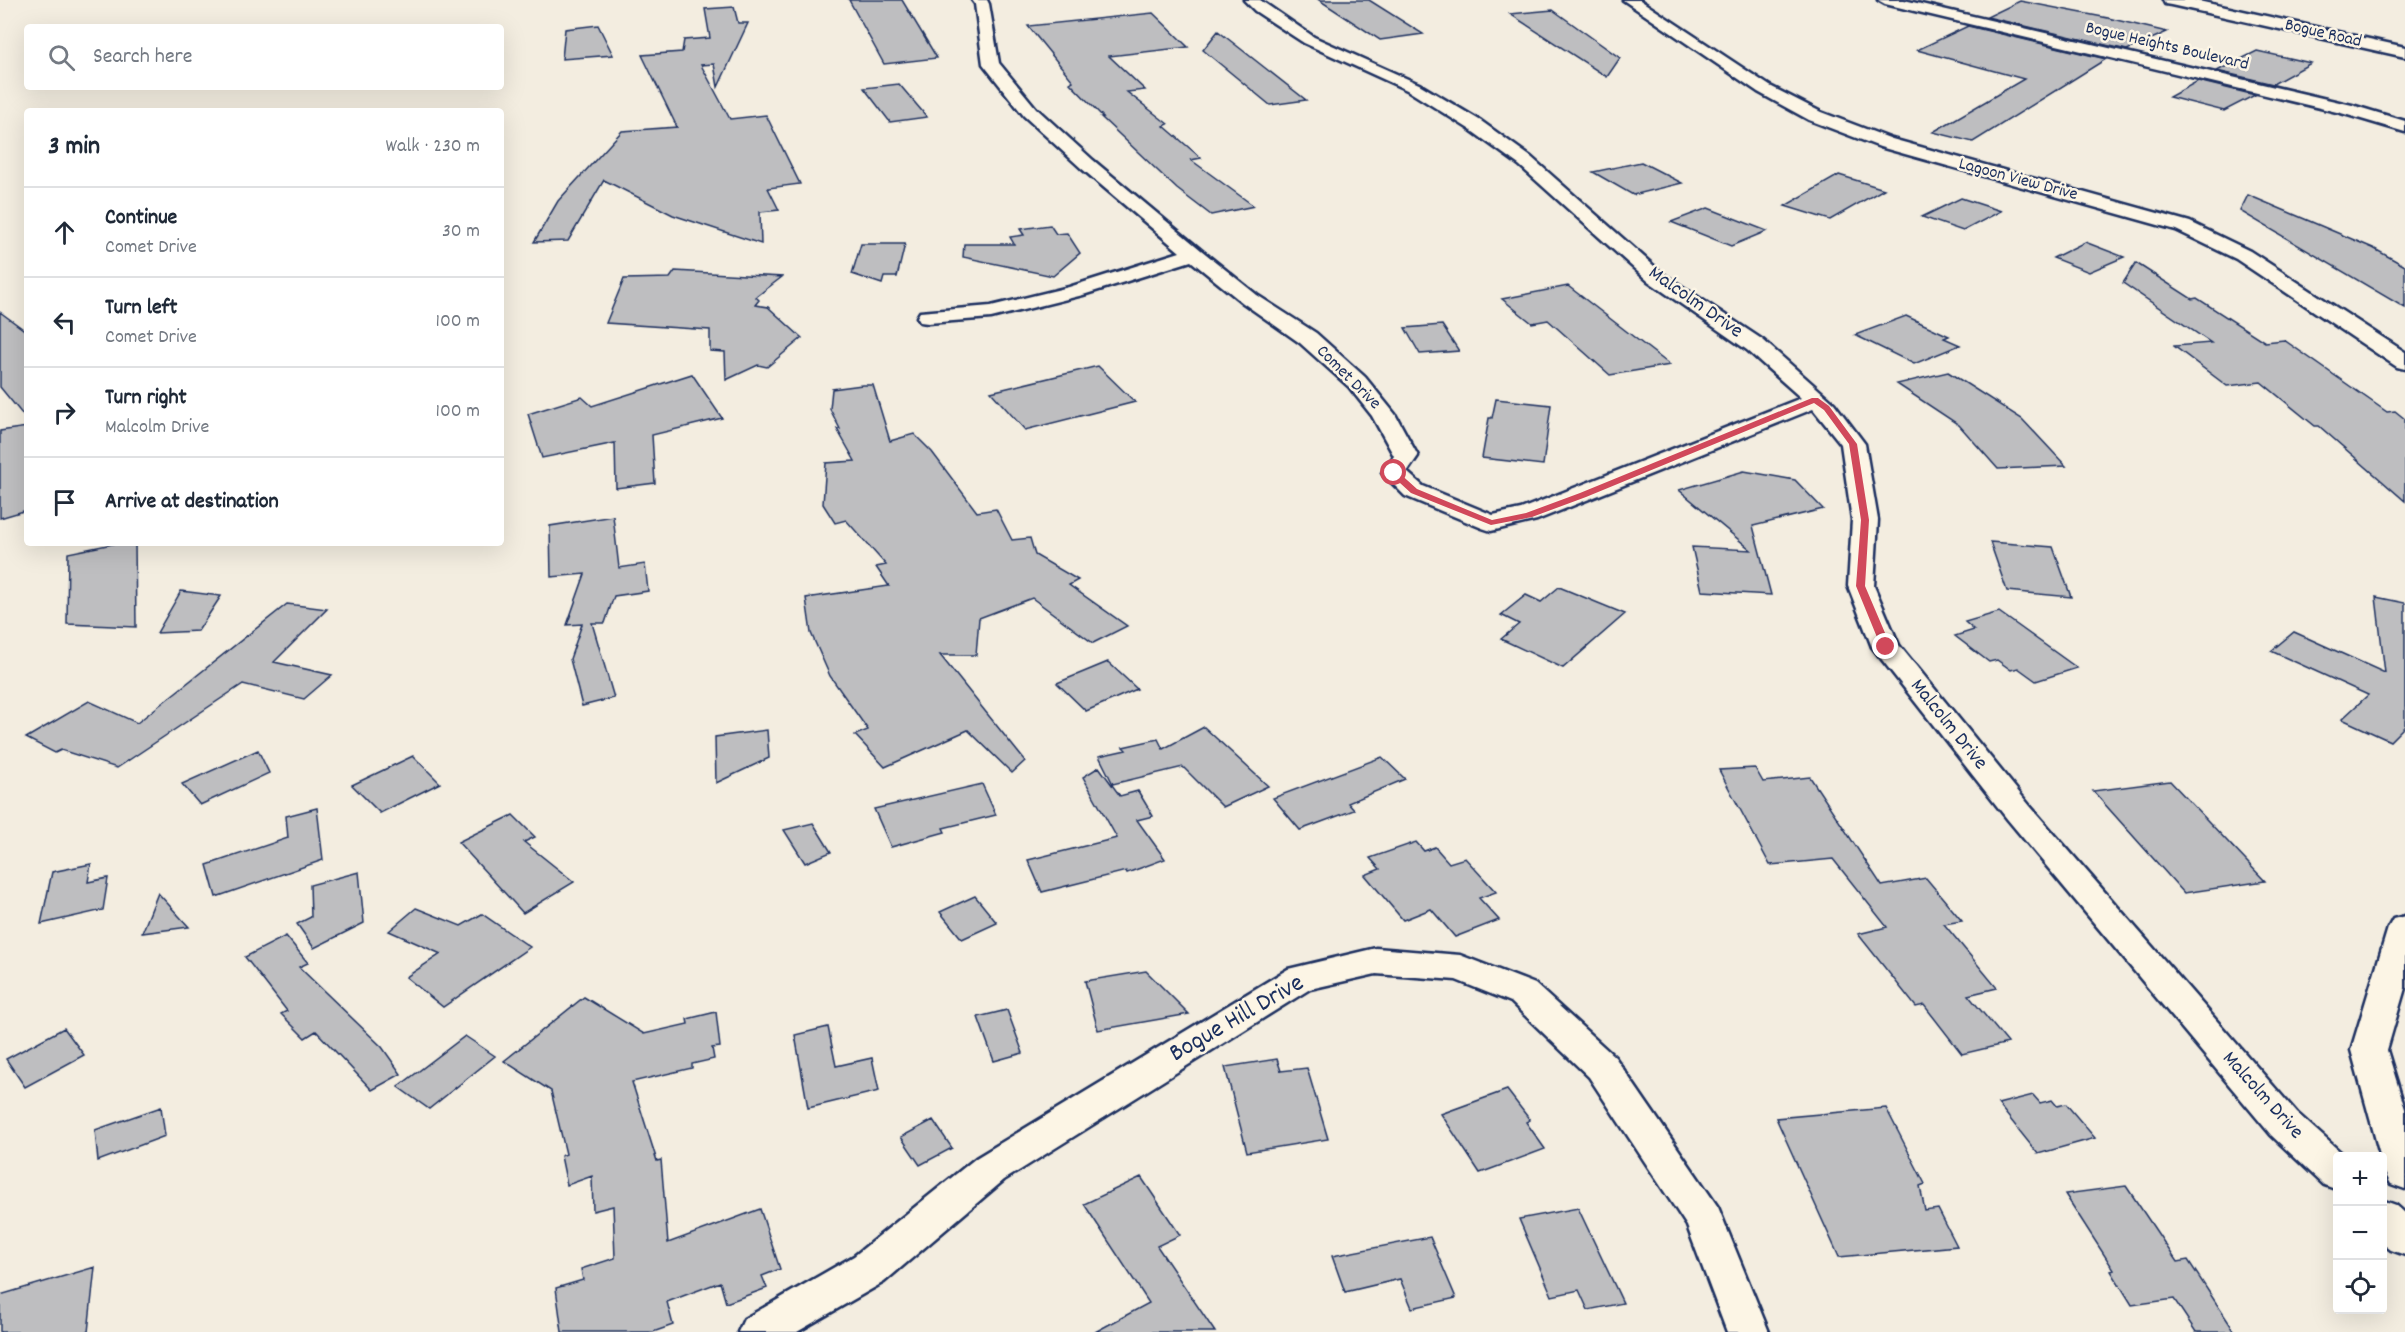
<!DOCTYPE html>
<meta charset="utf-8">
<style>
body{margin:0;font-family:Dekko,sans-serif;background:#f2f2f3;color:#1f2937}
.controls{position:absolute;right:18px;bottom:18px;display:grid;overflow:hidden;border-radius:6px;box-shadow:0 6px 24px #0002}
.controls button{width:54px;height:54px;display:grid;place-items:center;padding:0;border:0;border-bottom:2px solid #e0e1e3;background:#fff;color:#1f2937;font:30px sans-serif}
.stop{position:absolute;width:18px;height:18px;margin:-14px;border:4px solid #d1495b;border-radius:50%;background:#fff}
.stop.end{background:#d1495b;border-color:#fff;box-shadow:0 2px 6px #0008}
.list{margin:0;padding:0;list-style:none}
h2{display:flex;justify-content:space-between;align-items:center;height:78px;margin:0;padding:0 24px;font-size:26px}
h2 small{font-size:20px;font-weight:400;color:#747a83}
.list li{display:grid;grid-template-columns:39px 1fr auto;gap:18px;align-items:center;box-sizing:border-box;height:90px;padding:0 24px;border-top:2px solid #e0e1e3}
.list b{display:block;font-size:22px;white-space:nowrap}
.list p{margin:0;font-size:20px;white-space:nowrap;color:#747a83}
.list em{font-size:20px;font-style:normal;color:#747a83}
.icon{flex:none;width:33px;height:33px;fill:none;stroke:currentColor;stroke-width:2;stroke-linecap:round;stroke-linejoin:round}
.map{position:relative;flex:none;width:2405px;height:1332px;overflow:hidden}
.search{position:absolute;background:#fff;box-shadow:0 6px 24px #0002;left:24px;top:24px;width:480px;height:66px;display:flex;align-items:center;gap:15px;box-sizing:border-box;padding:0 21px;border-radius:6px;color:#747a83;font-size:22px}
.panel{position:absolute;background:#fff;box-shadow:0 6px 24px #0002;left:24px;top:108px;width:480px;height:438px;border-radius:6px}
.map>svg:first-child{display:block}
.building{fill:#bebec0;stroke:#1b2f5e;stroke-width:1.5}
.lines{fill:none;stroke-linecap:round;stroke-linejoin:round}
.minor-casing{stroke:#1b2f5e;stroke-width:5}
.primary-casing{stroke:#1b2f5e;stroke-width:5}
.minor{fill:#fcf5e5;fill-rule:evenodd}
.primary{fill:#fcf5e5;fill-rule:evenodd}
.route{fill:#d1495b}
.labels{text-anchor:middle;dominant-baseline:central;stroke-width:5;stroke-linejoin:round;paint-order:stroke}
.far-street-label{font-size:18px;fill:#1b2f5e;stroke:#fcf5e5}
.street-label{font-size:21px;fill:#1b2f5e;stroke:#fcf5e5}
.near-street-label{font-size:26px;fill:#1b2f5e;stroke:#fcf5e5}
</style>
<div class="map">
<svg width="2405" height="1332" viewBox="0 0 2405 1332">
<rect width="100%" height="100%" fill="#f3ede0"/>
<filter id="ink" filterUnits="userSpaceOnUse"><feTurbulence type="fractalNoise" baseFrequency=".0167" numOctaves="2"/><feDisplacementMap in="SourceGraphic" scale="12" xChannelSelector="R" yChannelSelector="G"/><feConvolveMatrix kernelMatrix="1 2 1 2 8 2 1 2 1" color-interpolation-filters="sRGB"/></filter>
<g filter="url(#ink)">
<path class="building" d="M849 0H902L937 58 884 64Z
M1319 0H1369L1423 34 1380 40Z
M2020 1 2108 18 2167 32 2127 50 1987 17Z
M734 7 738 23H748L718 87 714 64 701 65 730 119 766 115 800 184 768 188 779 210 760 212 761 244 673 215 604 180 568 241 534 242 558 201 622 131 677 127 642 55 682 52 684 40 710 38 705 9Z
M1553 10 1620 58 1607 77 1510 14Z
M1153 13 1188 47 1109 56 1145 90 1127 92 1168 124 1164 126 1201 158 1191 160 1254 206 1211 215 1177 189 1101 117H1103L1070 83 1073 81 1028 26Z
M598 25 613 55 562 59 565 29Z
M1968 26 2106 59 1973 142 1933 132 2024 79 1917 50Z
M1218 31 1306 100 1270 105 1203 50Z
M2257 51 2311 63 2273 84 2217 71Z
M2198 81 2255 95 2224 111 2169 97Z
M899 84 927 117 890 122 864 88Z
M1641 162 1682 183 1633 195 1593 172Z
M1839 175 1884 189 1830 220 1785 206Z
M2248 195 2373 248 2405 266V308L2240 211Z
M1961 198 2001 211 1963 231 1922 217Z
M1708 208 1767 231 1731 246 1671 222Z
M1050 225 1056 234 1067 233 1080 253 1053 276 963 257 964 244H1014L1010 237 1024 235 1020 229Z
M2085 242 2124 257 2089 272 2053 258Z
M861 244H905L897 277H884L882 284 852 274Z
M2136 263 2192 299 2197 298 2265 342 2284 340 2387 412 2395 411 2405 419V501L2319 426H2315L2261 382 2227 386 2174 346 2211 343 2123 283Z
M675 271 782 277 756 297 759 300 755 305 768 307 802 338 767 367 758 365 726 380 725 352 710 351V330L606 323 624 279 670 278Z
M1568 286 1670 365 1610 375 1548 320 1532 323 1502 299Z
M0 312 27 332V420L0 387Z
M1906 316 1949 336 1944 338 1960 345 1914 364 1855 335Z
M1442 325 1459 351 1420 354 1405 328Z
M1098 366 1135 402 1025 430 991 392Z
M1948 372 2022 419 2066 466 1998 469 1959 425 1897 384Z
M692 374 722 418 652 435 655 483 616 488 615 443 542 458 528 414 582 397 592 406Z
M862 385H873L890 441 914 434 932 452 977 512 996 509 1012 540 1030 538 1035 555 1078 580 1069 585 1127 626 1093 643 1032 598 979 618 976 655H940L1025 761 1012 773 968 730 885 767 855 735 868 730 830 676 811 633 806 598 889 586 876 567 886 565 846 520 835 523 823 504 826 463 855 461 837 429H840L830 409 832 389Z
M1496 399 1551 405 1543 465 1482 458 1489 418H1492Z
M27 427V510L0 518V431Z
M1744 471 1795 480 1823 509 1753 526 1771 595 1702 591 1692 547 1751 550 1679 490Z
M613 516 619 568 645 564 648 591 614 596 605 623H592L614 698 582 706 570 659 582 624 567 625 585 574 551 577 550 526Z
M1990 542 2053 547 2071 597 2007 591Z
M117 543H135L136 627 67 624 68 553Z
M1559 587 1625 614 1563 668 1501 639 1519 624 1501 615 1526 595 1541 602Z
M181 591 221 596 198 631 157 633Z
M2376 597 2405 603V726L2390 741 2342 719 2368 695 2271 651 2294 632 2385 673Z
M287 604 327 609 274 662 332 675 304 699 243 684 117 768 61 750 55 753 26 738 89 701 137 723Z
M1999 612 2077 668 2036 681 2018 668 2011 670 1997 660 1989 662 1955 636 1974 630 1965 622Z
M1108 662 1137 689 1086 711 1057 683Z
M1204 727 1268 786 1223 807 1183 767 1113 784 1099 756 1126 750 1123 747 1158 739 1163 749Z
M767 730 769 758 716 783 715 737Z
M258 750 269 773 200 805 182 784Z
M413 756 440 783 380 813 352 785Z
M1382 757 1405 779 1348 803 1354 810 1300 830 1273 798Z
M1099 767 1120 796 1138 791 1153 816 1137 820 1165 859 1127 873 1126 871 1042 892 1028 860 1117 838 1083 777Z
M1755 768 1763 782 1810 777 1882 886 1926 878 1962 921 1944 924 1997 988 1968 995 2008 1043 1962 1054 1924 1005 1916 1007 1858 934 1887 927 1833 859 1770 865 1719 770Z
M2170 781 2265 881 2184 893 2093 791Z
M982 784 996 815 943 828 945 832 891 847 874 809Z
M317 808 323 860 216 897 207 865 288 838 286 816Z
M513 815 535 837 524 842 574 882 523 913 458 842Z
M813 823 831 852 805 863 784 830Z
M1416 842 1424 851 1435 847 1449 863 1465 858 1496 892 1479 898 1499 920 1455 937 1431 909 1403 920 1365 875 1380 869 1370 858Z
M91 864 88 882 108 878 103 910 41 924 52 872Z
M359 872 364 923 314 948 297 924 311 917 310 885Z
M158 893 189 927 142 933Z
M975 896 997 923 962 939 940 912Z
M416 908 461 926 482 914 530 947 443 1007 406 977 441 954 389 931Z
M286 936 308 963 299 967 382 1047 401 1074 372 1090 316 1031 305 1038 281 1014 287 1011 245 957Z
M1146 971 1189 1014 1098 1030 1085 981Z
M584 997 644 1034 688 1024 687 1019 716 1012 720 1047 712 1048 714 1059 692 1064V1068L632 1082 657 1161 661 1160 668 1243 760 1209 780 1269 762 1276 767 1288 726 1303 720 1282 667 1302 673 1325 653 1332H562L556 1288 583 1280 581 1269 615 1258 613 1206 593 1211 592 1176 567 1185 561 1156 566 1154 551 1091 504 1061Z
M1007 1010 1023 1053 994 1061 978 1017Z
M828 1027 836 1066 872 1058 879 1091 808 1108 795 1035Z
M64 1028 84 1055 25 1087 6 1059Z
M465 1036 495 1056 429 1109 398 1087Z
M1277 1059 1281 1071 1307 1068 1328 1139 1247 1152 1225 1067Z
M1507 1090 1530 1120 1526 1122 1545 1149 1480 1173 1441 1114Z
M2033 1095 2040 1103 2052 1100 2057 1106 2066 1104 2095 1138 2038 1154 1998 1104Z
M161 1107 165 1136 98 1161 95 1130Z
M1886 1108 1925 1184 1920 1186 1925 1211 1938 1209 1957 1246 1839 1257 1776 1118Z
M933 1120 952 1148 920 1165 901 1137Z
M1141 1177 1180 1235 1157 1246 1215 1332H1095L1149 1303 1084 1204Z
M2126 1186 2177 1262 2188 1260 2235 1332H2196L2174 1299 2132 1305 2111 1271 2114 1270 2065 1194Z
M1578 1208 1623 1303 1588 1310 1579 1290 1552 1296 1519 1219Z
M1430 1237 1456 1298 1412 1308 1400 1279 1345 1292 1332 1256Z
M95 1267 88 1332H0V1295Z"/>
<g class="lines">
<g class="minor-casing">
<path id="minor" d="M972 0H987L989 4 999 63 1036 108 1093 160 1201 250 1257 295 1316 333 1365 377 1395 414 1418 456 1407 472 1423 486 1493 515 1521 509 1801 398 1747 350 1648 281 1519 165 1469 129 1407 90 1304 43 1255 11 1244 0H1260L1314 37 1419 84 1481 121 1531 157 1662 273 1763 340 1834 403 1865 444 1878 520 1874 586 1899 645 2030 806 2297 1113 2345 1156H2338V1190L2324 1185 2271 1135 2008 820 1872 647 1848 586 1852 520 1841 444 1813 409 1537 520 1491 531 1482 528 1405 496 1382 473 1394 456 1372 416 1349 387 1300 343 1243 303 1191 261 1083 295 991 318 928 323 920 322 917 317 920 312 991 306 1069 287 1180 252 1081 168 1024 116 983 64 975 4Z
M1623 0H1640L1770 86 1821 112 1892 139 2190 222 2250 251 2405 352V369L2397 367 2236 259 2176 230 1880 147 1809 120 1758 92Z
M1878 0H1904L2352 105 2405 121V132L2341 113 1885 4Z
M2405 916V988L2387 1050 2405 1109V1189L2391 1184 2385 1173 2351 1050 2388 928 2393 919Z
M1376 948 1460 955 1535 984 1615 1057 1718 1207 1769 1332H1727L1687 1226 1589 1077 1511 1002 1456 980 1376 974 1310 989 1004 1180 884 1282 797 1332H738L744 1319 854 1256 976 1158 1288 969Z
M2382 1200 2396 1205 2405 1213V1255L2391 1250 2382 1243Z"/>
</g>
<g class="primary-casing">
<path id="primary" d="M2163 0H2194L2405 47V57L2171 5 2165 4Z"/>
</g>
<use href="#minor" class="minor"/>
<use href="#primary" class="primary"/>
</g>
</g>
<path class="route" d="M1812 398H1818L1829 406 1857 444 1869 520 1865 586 1891 647 1890 649 1881 647 1856 586 1861 520 1849 444 1824 410 1814 403 1586 497 1532 517 1491 525 1411 493 1389 473 1397 471 1417 489 1492 520 1526 513 1580 493Z"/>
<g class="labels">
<g class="far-street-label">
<text transform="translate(2323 34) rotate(13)">Bogue Road</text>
<text transform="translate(2167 47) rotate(13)">Bogue Heights Boulevard</text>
<text transform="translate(2018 180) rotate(15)">Lagoon View Drive</text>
<text transform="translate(1348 378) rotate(45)">Comet Drive</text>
</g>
<g class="street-label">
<text transform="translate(1695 303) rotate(35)">Malcolm Drive</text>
<text transform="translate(1948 725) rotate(51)">Malcolm Drive</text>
<text transform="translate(2262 1096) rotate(48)">Malcolm Drive</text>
</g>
<g class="near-street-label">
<text transform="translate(1237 1019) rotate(-30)">Bogue Hill Drive</text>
</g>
</g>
</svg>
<div class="controls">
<button>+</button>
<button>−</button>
<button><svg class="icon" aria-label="locate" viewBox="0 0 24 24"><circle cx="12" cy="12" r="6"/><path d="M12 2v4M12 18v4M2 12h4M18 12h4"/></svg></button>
</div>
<div class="stop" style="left:1394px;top:473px"></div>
<div class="stop end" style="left:1886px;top:647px"></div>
<div class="search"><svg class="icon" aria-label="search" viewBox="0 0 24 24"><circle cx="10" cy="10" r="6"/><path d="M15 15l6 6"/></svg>Search here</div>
<section class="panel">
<h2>3 min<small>Walk · 230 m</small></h2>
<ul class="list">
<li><svg class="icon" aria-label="ahead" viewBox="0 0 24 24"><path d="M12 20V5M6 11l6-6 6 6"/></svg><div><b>Continue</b><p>Comet Drive</p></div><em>30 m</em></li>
<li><svg class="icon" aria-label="left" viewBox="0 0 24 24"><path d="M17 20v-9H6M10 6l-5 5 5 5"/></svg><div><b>Turn left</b><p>Comet Drive</p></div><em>100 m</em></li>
<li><svg class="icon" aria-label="right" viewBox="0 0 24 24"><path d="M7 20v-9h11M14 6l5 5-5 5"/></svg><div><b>Turn right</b><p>Malcolm Drive</p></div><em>100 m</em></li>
<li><svg class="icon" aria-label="arrive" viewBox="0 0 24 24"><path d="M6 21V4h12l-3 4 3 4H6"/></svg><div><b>Arrive at destination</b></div></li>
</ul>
</section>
</div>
